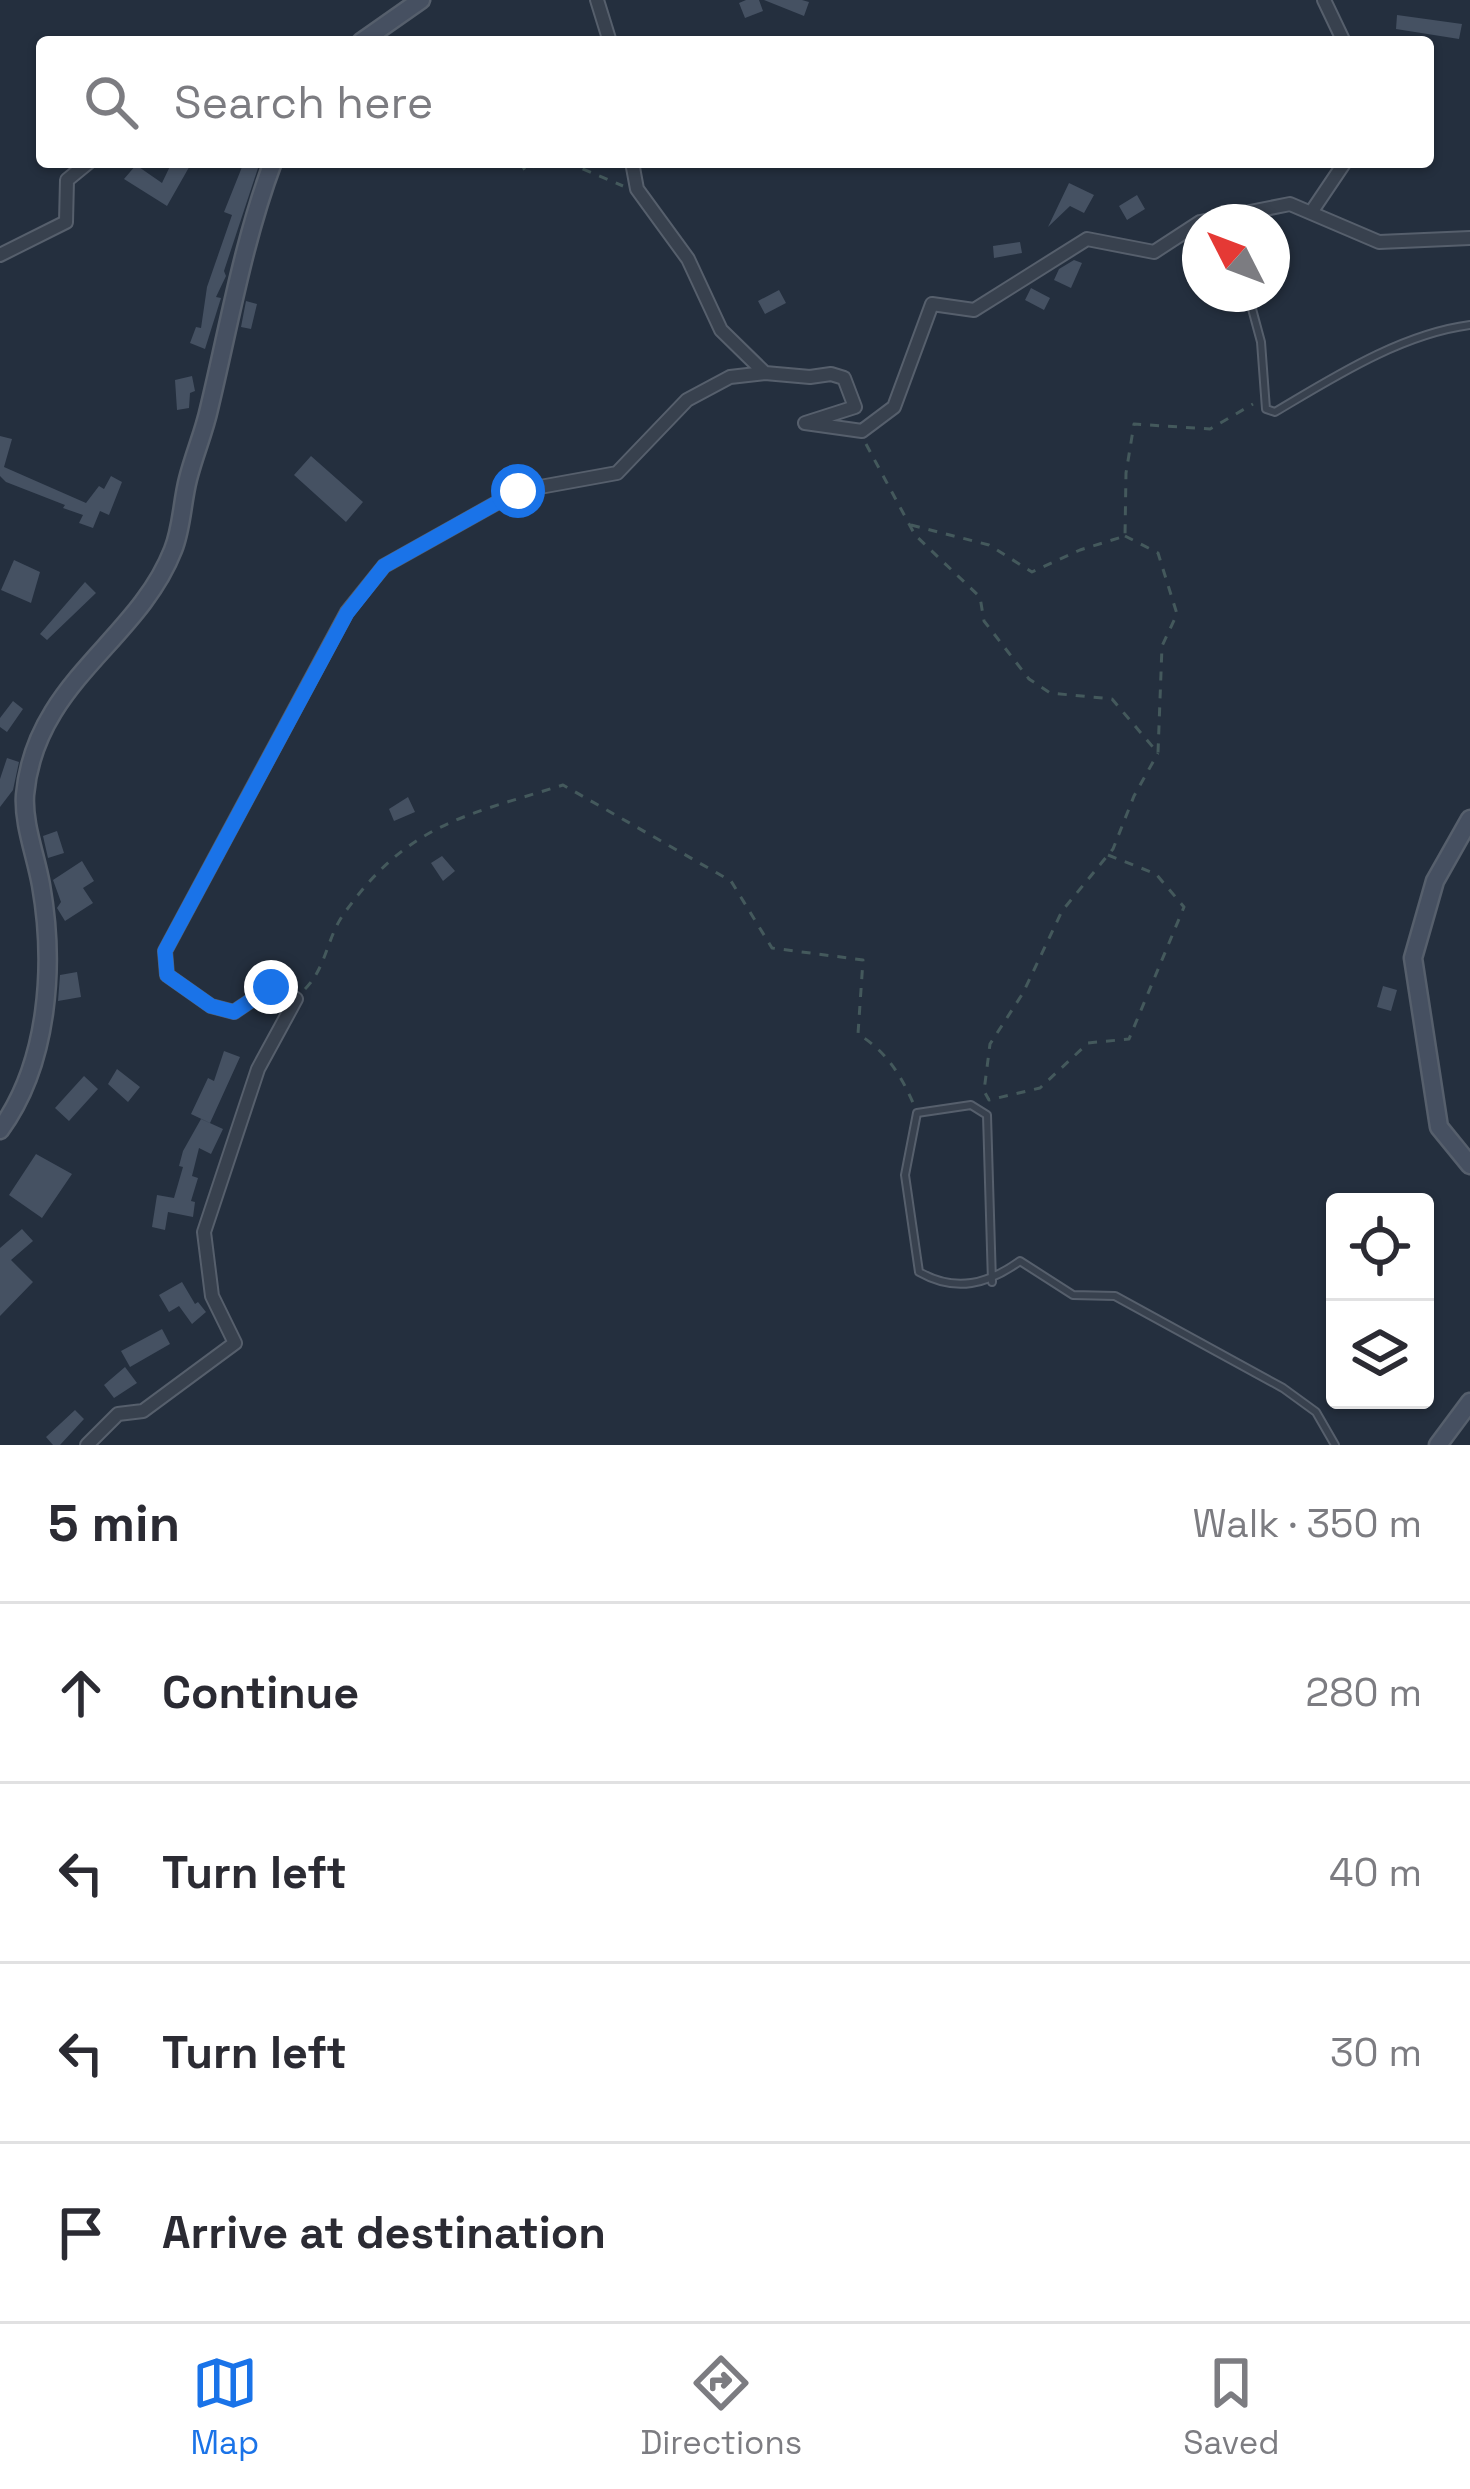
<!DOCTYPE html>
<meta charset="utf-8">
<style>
body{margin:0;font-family:"Space Grotesk",sans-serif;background:#f7f7f7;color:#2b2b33}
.controls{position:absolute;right:36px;bottom:36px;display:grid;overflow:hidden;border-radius:12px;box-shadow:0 3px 9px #0004}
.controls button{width:108px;height:108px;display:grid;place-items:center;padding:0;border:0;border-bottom:3px solid #e1e1e2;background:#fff;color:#2b2b33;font:60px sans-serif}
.compass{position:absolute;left:1182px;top:204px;width:108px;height:108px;border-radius:50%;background:#fff;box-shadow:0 3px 9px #0004;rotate:312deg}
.stop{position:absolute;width:36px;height:36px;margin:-27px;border:9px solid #1a73e8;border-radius:50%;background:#fff}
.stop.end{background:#1a73e8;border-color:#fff;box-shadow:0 3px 12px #0008}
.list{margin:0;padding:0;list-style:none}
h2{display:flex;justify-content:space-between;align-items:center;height:156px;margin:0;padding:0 48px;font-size:51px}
h2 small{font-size:39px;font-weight:400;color:#7c7c81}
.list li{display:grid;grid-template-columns:78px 1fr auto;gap:36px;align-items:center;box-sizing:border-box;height:180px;padding:0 48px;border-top:3px solid #e1e1e2}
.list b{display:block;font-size:45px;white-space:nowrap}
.list em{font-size:39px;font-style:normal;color:#7c7c81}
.icon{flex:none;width:66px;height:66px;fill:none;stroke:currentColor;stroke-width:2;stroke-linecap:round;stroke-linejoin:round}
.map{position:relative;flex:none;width:1470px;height:1445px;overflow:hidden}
.search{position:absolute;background:#fff;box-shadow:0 3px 9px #0004;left:36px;right:36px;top:36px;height:132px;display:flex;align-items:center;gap:30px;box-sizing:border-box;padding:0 42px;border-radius:12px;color:#7c7c81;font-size:45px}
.sheet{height:876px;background:#fff}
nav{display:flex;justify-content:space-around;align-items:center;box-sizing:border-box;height:168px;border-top:3px solid #e1e1e2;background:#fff;font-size:33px;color:#7c7c81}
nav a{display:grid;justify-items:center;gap:6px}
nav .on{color:#1a73e8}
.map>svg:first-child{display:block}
.building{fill:#455162}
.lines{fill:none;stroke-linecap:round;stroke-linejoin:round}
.lane-casing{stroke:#565f6c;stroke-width:10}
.street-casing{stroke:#565f6c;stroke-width:16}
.secondary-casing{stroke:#565f6c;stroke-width:21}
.path{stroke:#44595c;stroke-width:3;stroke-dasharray:9 9;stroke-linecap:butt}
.lane{stroke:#38414e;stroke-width:6}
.street{stroke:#38414e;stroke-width:12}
.secondary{stroke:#465061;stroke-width:16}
.route{stroke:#1a73e8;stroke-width:15}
</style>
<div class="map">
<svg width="1470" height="1445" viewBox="0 0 1470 1445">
<rect width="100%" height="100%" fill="#242f3e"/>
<path class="building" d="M746 0H759L763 11 745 18 739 3Z
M764 0H802L809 2 804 16Z
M1397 15 1462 24 1459 39 1396 29Z
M172 162H192L167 206 124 179 136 165 162 183Z
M244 162H260L224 271 226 276 216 297 221 298 205 349 190 343 196 327 201 328 207 287 232 215 224 212Z
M1069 183 1094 195 1084 213 1070 206 1048 227Z
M1137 195 1145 209 1127 220 1119 206Z
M1020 242 1022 253 994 258 993 246Z
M1074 260 1082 263 1071 288 1054 280 1059 269Z
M1031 288 1050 298 1044 310 1025 300Z
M779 290 786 303 765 314 758 301Z
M246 301 257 304 251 329 241 327Z
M192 376 195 391 190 393 189 408 177 410 175 380Z
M0 436 12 439 4 467 86 503 99 486 104 489 111 476 122 482 109 515 100 511 93 528 79 523 83 515 63 508 65 505 6 482 0 476Z
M311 456 363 502 346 522 294 475Z
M14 560 40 572 31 603 1 590Z
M85 582 96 593 47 640 40 634Z
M13 701 23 709 7 732 0 727V718Z
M7 758 19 762 13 790 0 807V779Z
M408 797 415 812 394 821 389 809Z
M57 831 64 853 48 858 43 836Z
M442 856 455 871 443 881 431 863Z
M82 861 94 881 83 888 93 903 65 921 57 908 61 902 53 880Z
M77 972 81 997 58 1001 60 975Z
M1383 986 1397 990 1391 1011 1377 1007Z
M224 1051 240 1057 210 1123 191 1114 208 1078 214 1081Z
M117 1069 140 1087 128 1102 108 1084Z
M84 1076 98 1089 69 1121 55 1108Z
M201 1119 223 1129 211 1154 199 1148 192 1176 198 1178 191 1201 195 1202 193 1217 168 1212 165 1230 152 1227 157 1195 174 1198 183 1167 179 1166 183 1151Z
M36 1154 72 1174 42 1218 9 1195Z
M22 1229 33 1241 11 1260 33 1282 0 1316V1248Z
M182 1282 195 1304 198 1302 206 1312 192 1324 179 1306 169 1312 159 1295Z
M162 1329 170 1344 130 1367 121 1351Z
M125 1367 137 1383 114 1398 104 1385Z
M75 1410 84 1419 60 1445H53L46 1437Z"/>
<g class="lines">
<g class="lane-casing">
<path id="lane" d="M1248 294 1261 342 1266 409 1275 412C1334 377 1401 334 1470 325
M992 1282 987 1115 971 1105 917 1113 905 1175 919 1272C956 1293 988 1284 1020 1261L1073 1295 1115 1296 1283 1388 1316 1412 1335 1445"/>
</g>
<g class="street-casing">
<path id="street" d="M597 0 610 42
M1324 0 1344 42
M632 162 637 189 688 259 721 330 765 373
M1312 211 1345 162
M1200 222 1290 204 1379 242 1470 238
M0 255 66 222 67 180 89 162
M87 1445 118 1414 143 1411 235 1343 212 1296 204 1232 258 1069 296 999 271 987 234 1012 211 1006 167 975 165 951 347 612 384 566 518 491 617 473 687 400 730 377 765 373 810 377 831 374 844 378 855 407 805 423 862 431 894 407 932 304 974 310 1087 239 1154 252 1200 222"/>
</g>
<g class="secondary-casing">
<path id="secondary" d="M361 42 421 0
M1470 819 1435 881 1413 958 1439 1127 1470 1165
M0 1130C49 1063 55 964 41 885 36 856 23 824 25 795 35 682 137 642 173 550 182 528 182 502 188 479 194 455 204 432 209 409 229 326 243 242 273 162
M1438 1445 1470 1402"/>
</g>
<path class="path" d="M520 162 525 170 546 162
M566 162 623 186
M866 444 915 535 980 597 984 621 1029 679 1050 693 1112 699 1158 753 1162 646 1177 614 1158 553 1125 536
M911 525 989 545 1032 572 1080 550 1125 536 1126 473 1134 424 1210 429 1253 404
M1108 855 1156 874 1184 907 1129 1039 1088 1043 1040 1088 989 1100 984 1091 990 1044 1023 993 1062 911 1108 855 1113 849 1134 796 1158 753
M305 989C326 968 327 938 343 915 407 824 464 816 563 785L731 881 772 948 863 960 858 1034C886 1051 901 1075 914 1105"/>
<use href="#lane" class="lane"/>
<use href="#street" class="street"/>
<use href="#secondary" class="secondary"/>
</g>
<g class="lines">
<path class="route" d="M271 987 234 1012 211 1006 167 975 165 951 347 613 384 566 518 491"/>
</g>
</svg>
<div class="controls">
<button><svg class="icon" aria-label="locate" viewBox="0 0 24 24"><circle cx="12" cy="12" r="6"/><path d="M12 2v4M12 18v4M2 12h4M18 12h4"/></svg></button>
<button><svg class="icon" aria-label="layers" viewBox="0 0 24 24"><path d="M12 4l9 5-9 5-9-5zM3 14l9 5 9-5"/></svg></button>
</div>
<svg class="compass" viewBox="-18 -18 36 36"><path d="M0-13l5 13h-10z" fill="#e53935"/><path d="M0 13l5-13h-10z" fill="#7c7c81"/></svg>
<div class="stop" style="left:518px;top:491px"></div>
<div class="stop end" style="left:271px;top:987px"></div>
<div class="search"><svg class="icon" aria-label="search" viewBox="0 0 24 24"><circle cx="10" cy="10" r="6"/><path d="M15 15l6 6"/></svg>Search here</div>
</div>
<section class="sheet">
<h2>5 min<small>Walk · 350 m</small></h2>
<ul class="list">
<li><svg class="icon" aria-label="ahead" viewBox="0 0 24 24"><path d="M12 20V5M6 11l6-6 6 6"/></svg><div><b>Continue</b></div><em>280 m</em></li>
<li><svg class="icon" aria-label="left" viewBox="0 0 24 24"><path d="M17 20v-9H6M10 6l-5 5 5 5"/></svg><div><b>Turn left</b></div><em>40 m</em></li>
<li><svg class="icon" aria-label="left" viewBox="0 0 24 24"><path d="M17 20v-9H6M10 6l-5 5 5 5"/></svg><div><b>Turn left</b></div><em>30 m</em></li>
<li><svg class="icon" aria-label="arrive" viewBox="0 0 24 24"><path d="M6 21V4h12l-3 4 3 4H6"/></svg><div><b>Arrive at destination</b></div></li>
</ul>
</section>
<nav>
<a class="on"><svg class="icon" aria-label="map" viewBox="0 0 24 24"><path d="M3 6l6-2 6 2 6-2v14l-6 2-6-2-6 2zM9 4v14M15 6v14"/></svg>Map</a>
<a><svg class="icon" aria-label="directions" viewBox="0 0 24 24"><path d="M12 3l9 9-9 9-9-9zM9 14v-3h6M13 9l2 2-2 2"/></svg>Directions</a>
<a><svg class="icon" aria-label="saved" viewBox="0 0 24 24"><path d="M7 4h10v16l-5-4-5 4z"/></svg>Saved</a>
</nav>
